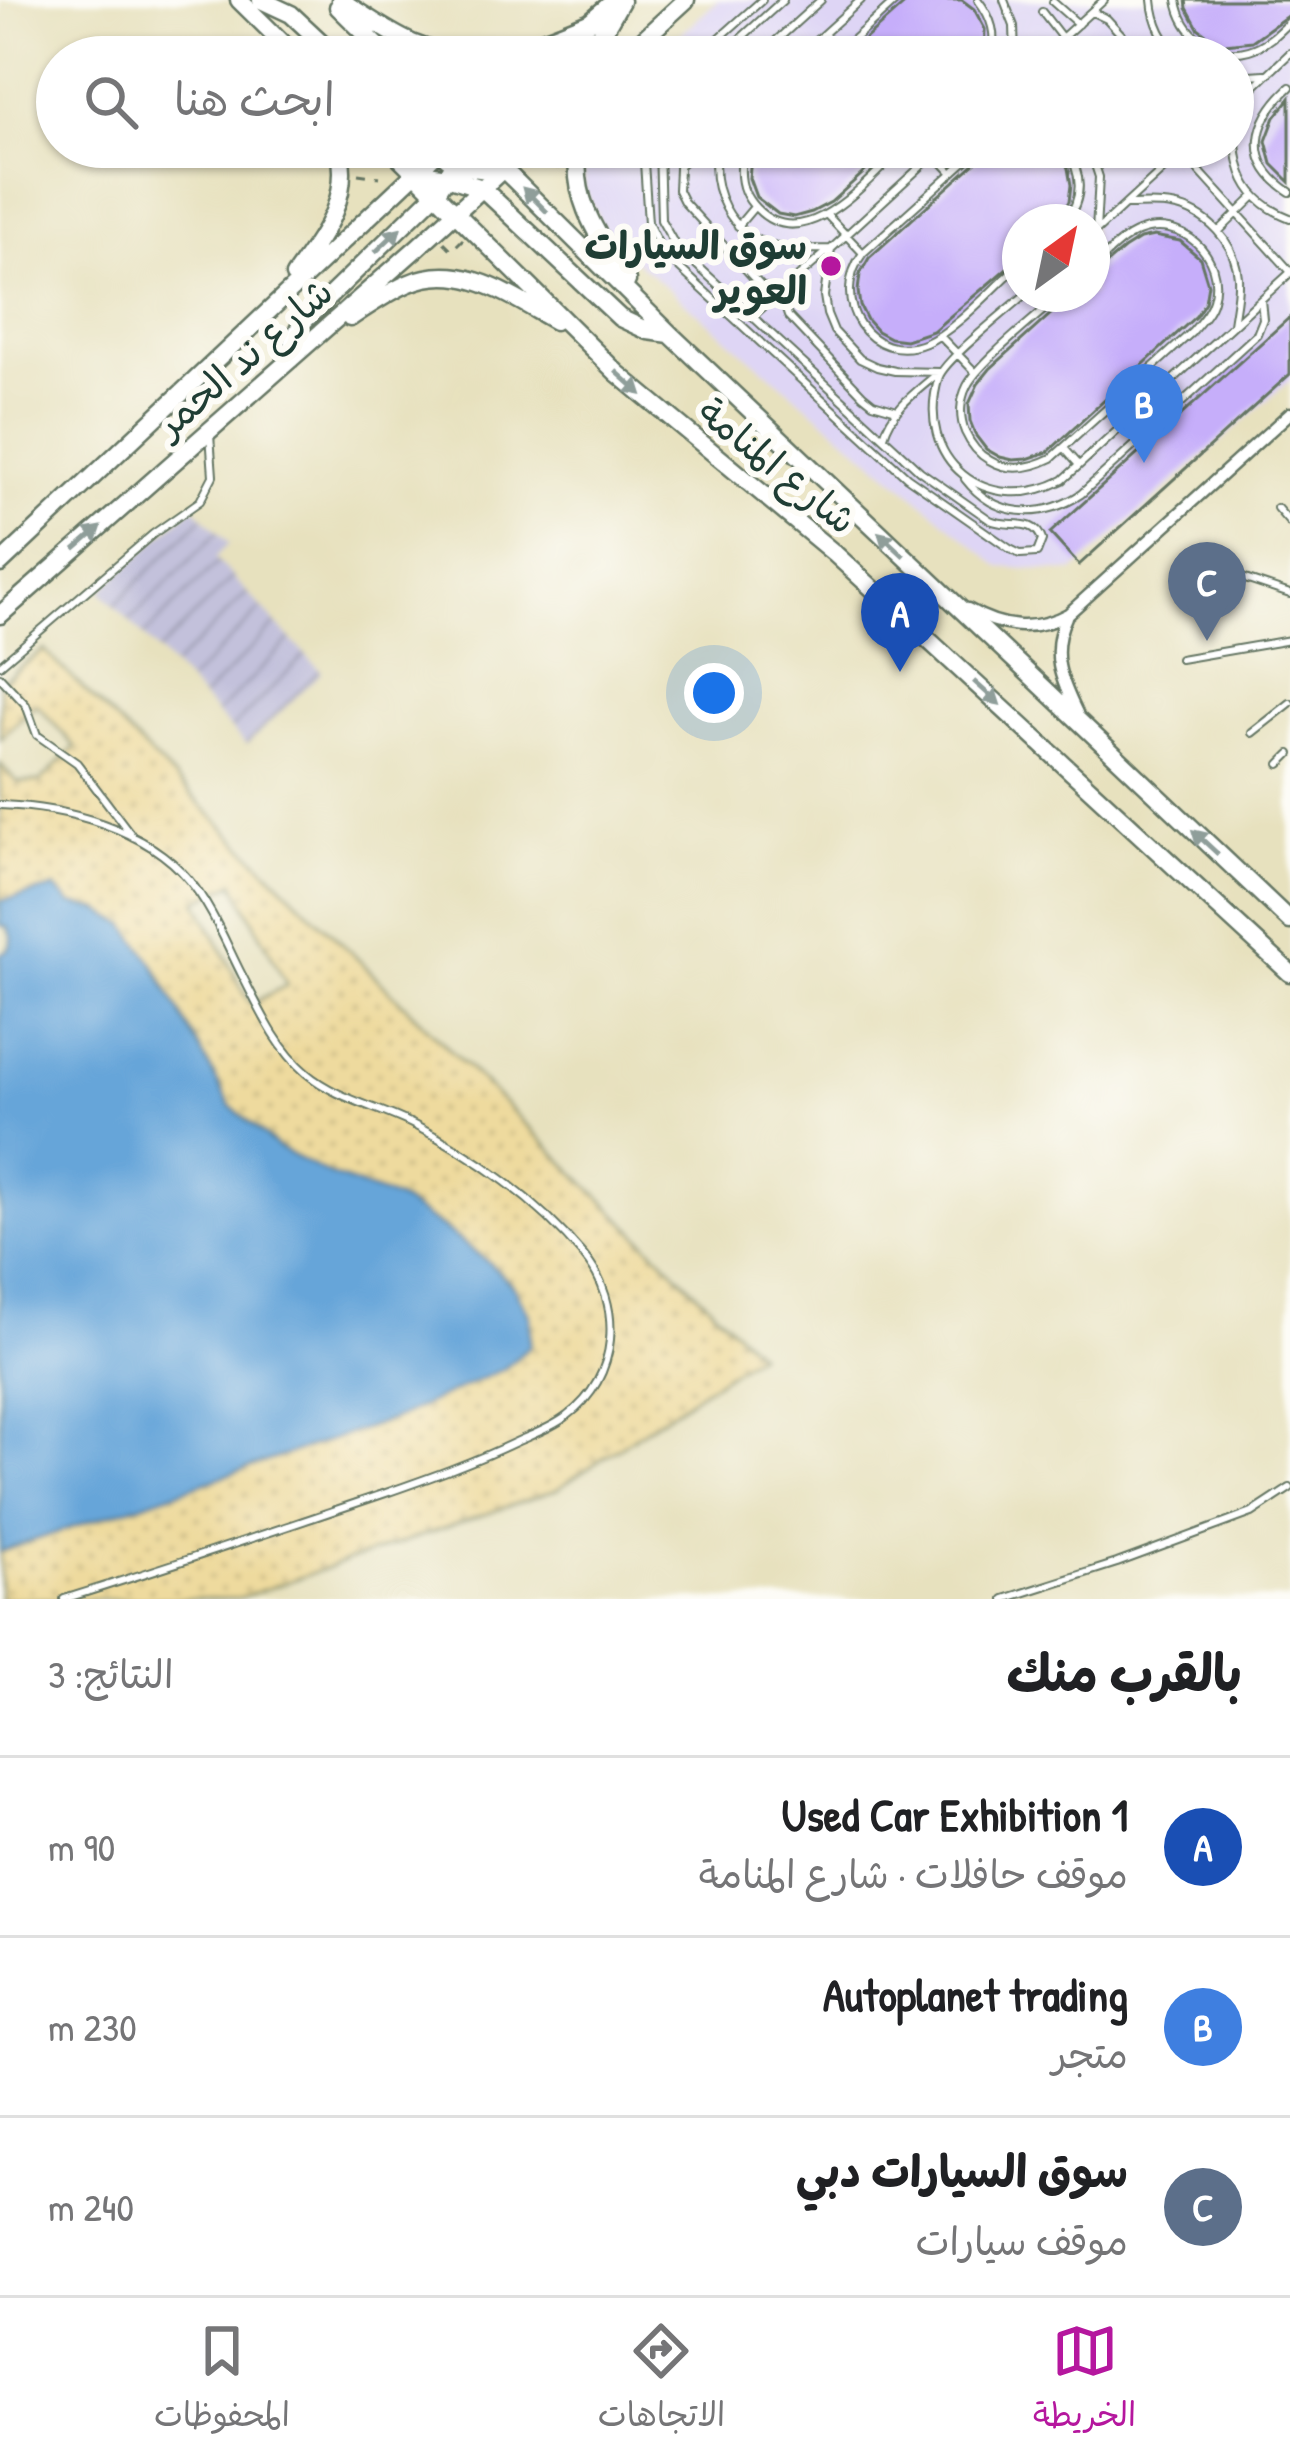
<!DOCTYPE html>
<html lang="ar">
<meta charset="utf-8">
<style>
body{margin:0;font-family:"Patrick Hand","Playpen Sans Arabic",sans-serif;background:#f6f6f6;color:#202124;direction:rtl}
.compass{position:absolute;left:1002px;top:204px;width:108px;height:108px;border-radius:50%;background:#fff;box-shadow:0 3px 9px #0004;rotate:33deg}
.you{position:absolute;left:714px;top:693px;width:42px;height:42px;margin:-30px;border:9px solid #fff;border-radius:50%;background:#1a73e8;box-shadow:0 0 0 18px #1a73e833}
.badge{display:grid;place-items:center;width:78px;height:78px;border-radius:50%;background:#b5179e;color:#fff;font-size:39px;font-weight:700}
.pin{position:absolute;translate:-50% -99px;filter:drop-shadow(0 3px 6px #0008)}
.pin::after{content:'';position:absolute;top:63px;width:42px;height:36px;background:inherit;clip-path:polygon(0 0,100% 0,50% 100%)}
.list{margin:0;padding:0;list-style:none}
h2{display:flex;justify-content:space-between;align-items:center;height:156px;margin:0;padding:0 48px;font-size:51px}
h2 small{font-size:39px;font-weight:400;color:#757577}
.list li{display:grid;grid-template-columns:78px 1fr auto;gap:36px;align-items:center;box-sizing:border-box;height:180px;padding:0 48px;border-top:3px solid #e0e0e0}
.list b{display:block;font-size:45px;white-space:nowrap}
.list p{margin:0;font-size:39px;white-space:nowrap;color:#757577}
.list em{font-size:39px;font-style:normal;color:#757577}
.icon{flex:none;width:66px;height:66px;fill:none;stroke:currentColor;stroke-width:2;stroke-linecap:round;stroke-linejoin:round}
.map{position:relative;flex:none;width:1290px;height:1599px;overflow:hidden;direction:ltr}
.search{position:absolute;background:#fff;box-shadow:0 3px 9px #0004;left:36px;right:36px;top:36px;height:132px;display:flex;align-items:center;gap:30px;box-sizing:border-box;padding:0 42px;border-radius:66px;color:#757577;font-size:45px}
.sheet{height:696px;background:#fff}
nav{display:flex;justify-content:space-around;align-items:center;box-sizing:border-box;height:168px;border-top:3px solid #e0e0e0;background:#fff;font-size:33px;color:#757577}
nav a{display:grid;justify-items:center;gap:6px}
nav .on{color:#b5179e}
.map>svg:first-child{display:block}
.built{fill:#ded5f5;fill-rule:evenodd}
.industrial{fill:url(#industrial-furrows)}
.sand{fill:url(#sand-dots);stroke:#868c69;stroke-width:3;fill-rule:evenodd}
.water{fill:#66a5d9;stroke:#427186;stroke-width:3}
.building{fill:#c6aefa}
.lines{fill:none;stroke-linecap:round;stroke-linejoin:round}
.service-casing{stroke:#657664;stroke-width:10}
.minor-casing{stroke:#657664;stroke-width:15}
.primary-casing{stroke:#657664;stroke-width:21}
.path{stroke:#657664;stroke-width:3;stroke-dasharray:9 9;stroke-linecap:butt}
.service{stroke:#fff;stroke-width:6}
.minor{stroke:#fff;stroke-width:10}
.primary{stroke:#fff;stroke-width:16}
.oneway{fill:#8f9e9a}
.poi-dot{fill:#b5179e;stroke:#fdfcf7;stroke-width:4.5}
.labels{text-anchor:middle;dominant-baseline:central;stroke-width:12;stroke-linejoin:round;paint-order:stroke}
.poi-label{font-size:39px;font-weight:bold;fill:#1f3d34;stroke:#fdfcf7;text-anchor:end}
.street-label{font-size:39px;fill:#1f3d34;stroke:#fdfcf7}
</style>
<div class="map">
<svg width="1290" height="1599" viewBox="0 0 1290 1599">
<defs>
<pattern id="industrial-furrows" width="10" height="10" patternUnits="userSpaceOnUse" patternTransform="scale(3)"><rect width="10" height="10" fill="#c3c1db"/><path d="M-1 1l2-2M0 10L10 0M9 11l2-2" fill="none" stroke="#9e9eb2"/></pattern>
<pattern id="sand-dots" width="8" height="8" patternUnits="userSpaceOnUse" patternTransform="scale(3)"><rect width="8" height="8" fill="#eeda9e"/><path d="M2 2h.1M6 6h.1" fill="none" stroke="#ccbc89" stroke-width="1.8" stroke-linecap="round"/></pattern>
</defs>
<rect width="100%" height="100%" fill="#fdfcf7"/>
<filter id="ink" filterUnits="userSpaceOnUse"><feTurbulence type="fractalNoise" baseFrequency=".00833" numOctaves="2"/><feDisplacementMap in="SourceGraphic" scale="24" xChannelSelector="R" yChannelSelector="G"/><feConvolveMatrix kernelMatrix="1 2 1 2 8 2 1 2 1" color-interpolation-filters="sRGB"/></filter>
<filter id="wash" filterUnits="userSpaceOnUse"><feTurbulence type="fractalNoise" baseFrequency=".004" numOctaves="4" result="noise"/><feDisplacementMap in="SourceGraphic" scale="48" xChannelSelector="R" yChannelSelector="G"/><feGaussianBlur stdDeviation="2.7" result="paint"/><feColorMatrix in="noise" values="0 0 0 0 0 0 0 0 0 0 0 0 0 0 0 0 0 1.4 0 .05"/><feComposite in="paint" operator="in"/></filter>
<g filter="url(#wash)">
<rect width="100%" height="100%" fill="#e7e1be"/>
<path class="built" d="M718 0H1290V380L1073 572 1000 567 608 238 584 188V147H1233V57H656ZM1020 222H1092V294H1020Z"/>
<path class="industrial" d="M194 506 229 544 215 558 322 672 246 745 101 591Z"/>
<path class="sand" d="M44 650 758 1353 556 1490 237 1599H0V1552L530 1346V1317L514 1287 488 1262 444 1228 399 1200 330 1175 277 1147 230 1105 153 963 99 910 71 904 55 888 0 901V764L17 782H40L75 747 36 704 0 739V682ZM234 883 287 985 250 1004 197 901Z"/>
<path class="water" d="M55 888 71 904 99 910 126 925 153 963 230 1105 277 1147 330 1175 399 1200 443 1228 488 1262 514 1287 530 1316V1346L505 1368 398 1417 0 1552V954L9 949 12 938 7 927 0 925V901Z"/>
<g id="blocks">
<path class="building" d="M909 0H962L974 9 985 29 984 57H845Z
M1186 0H1290V14L1252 41 1225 44 1215 41 1198 28 1187 8Z
M1290 98V182L1272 164 1266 141 1275 117Z
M752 147H892L831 202 812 212 794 217 778 214 756 197 749 178Z
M988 147 1058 148 1068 168 1071 185 1069 201 1058 222H1020V257L933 331 906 340 890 338 877 331 867 320 860 306 858 291 860 274 869 258 986 153Z
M1154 236 1180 241 1200 258 1208 284 1205 302 1196 316 1048 452 1027 459 1013 460 1000 457 986 449 976 436 970 421 969 404 978 384 990 369 1073 294H1092V276L1124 249 1140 239Z
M1290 317V374L1079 565 1050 533Z"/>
</g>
</g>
<g filter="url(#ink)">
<use href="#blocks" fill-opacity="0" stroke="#657664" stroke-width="3"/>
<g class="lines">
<g class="service-casing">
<path id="service" d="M978 0C992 18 997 35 991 57
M1004 0 1014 26 1015 57
M1152 0C1154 24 1163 41 1180 57
M1177 0C1182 34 1214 60 1249 50 1266 45 1278 33 1290 21
M1053 2 1078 24
M1042 12 1062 38
M1092 12 1107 19 1142 57
M824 34 840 52
M698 57 762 0
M720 57 783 0
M758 57 821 0
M798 57 861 0
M834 57 897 0
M1041 57 1104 0
M1162 57 1171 49
M1233 76 1265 74
M1290 87C1254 120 1243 162 1290 192
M1236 104C1234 156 1235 197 1290 218
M1236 104 1290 53
M643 147 648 223 663 253 907 477 1010 549 1020 554 1037 553 1042 540C1034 516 1010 529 990 520L920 471 675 245 661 220 659 147
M680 147 678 190 684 202 761 286 780 292 788 316 863 395 873 403 897 410
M717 147C709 190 729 233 773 246 792 251 812 249 831 249
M745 147C738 169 739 191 756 208 805 259 868 179 903 147
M928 147 952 173
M981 147 863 253C827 301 871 366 926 343 955 331 995 286 1020 264
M1065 147C1082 172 1085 197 1065 222
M1089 147 1099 177 1096 231
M1127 147 1144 163 1164 168
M1182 152 1290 271
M681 164 699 147
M1125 205C1140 205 1157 203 1172 206 1207 212 1235 242 1238 277 1239 293 1235 309 1233 324
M827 215 862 252
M738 226 754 207
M1219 231 1255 196
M1092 235 1188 147
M1026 294C1009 309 944 360 939 377 913 460 987 519 1063 480L1290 273
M1062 294C1039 315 980 361 967 386 960 400 959 417 965 432 970 443 978 454 989 460 1010 473 1032 468 1052 458L1192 332C1200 322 1210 312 1213 300 1226 255 1180 215 1138 232 1120 239 1106 256 1092 268
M754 315 828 251
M940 336 975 372
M939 372 895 371 877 367 860 359 834 331 827 314 824 296 831 249 942 147
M884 436C892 408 916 392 937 374
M1064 448 1079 465
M965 479C995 518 1042 520 1081 494L1257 334 1263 319 1261 300
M1277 508 1290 523
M1209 567 1290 594
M1180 659 1290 640
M0 665 153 534 200 501 213 476 210 434
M0 677 26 705 37 735 77 763 133 837
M1252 733 1290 703
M1280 764 1290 754
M0 805C65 807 146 828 189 880 212 907 226 944 242 975 260 1010 276 1047 306 1073 335 1098 378 1107 412 1124 476 1156 538 1201 584 1256 624 1304 619 1378 567 1416 553 1427 534 1434 518 1441 474 1462 429 1478 383 1494 277 1530 171 1566 64 1599
M1004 1599 1117 1563 1252 1513 1290 1488"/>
</g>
<g class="minor-casing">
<path id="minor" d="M968 609C1001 628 1033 633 1068 614L1290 413
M1066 617C1049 653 1061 680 1077 713"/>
</g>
<g class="primary-casing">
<path id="primary" d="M239 0 297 57
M261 0 291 14 337 57
M340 0C364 15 387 32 412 43 475 70 532 45 591 21
M338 7 389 57
M548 57 615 0
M578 57 605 29 621 1
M624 57 686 0
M389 147 617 373 834 553 1290 973
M481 147 670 334 1290 921
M579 147C570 201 600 238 627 281
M447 158C464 169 482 171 502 169
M415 172 447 177 482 188 620 318 648 331 670 334
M294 276C322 236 352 200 339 147
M350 318C368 306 387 293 407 284 461 260 509 295 555 321
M291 359 293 339 302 323 436 193 455 163 459 147
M0 564 443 147
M0 615 418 247 527 147"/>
</g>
<path class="path" d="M533 162 537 166 563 168
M358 174 380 177
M444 242 452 250 463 239"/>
<use href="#service" class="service"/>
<use href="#minor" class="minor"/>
<use href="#primary" class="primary"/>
</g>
<defs><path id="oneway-solid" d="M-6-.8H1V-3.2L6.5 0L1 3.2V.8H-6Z" transform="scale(3)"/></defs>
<g class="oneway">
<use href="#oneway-solid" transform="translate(535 200) rotate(-135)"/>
<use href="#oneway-solid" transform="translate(388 240) rotate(-44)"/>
<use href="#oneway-solid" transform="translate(629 383) rotate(42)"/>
<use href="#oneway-solid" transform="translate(88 538) rotate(-41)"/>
<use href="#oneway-solid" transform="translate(891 544) rotate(-137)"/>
<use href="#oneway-solid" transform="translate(987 693) rotate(42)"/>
<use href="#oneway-solid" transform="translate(1205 842) rotate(-137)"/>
</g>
</g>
<circle class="poi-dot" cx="831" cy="266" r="12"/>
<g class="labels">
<g class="poi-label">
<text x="807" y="244">سوق السيارات<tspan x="807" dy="45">العوير</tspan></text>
</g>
<g class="street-label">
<text transform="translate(243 357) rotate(-41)">شارع ند الحمر</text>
<text transform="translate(778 465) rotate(39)">شارع المنامة</text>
</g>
</g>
</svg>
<svg class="compass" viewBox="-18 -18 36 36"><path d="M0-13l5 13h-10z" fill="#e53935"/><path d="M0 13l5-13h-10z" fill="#757577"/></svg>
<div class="you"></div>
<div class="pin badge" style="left:900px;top:672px;background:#1a4fb4">A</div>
<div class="pin badge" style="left:1144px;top:463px;background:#3f7fe0">B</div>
<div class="pin badge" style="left:1207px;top:641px;background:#5c6f8a">C</div>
<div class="search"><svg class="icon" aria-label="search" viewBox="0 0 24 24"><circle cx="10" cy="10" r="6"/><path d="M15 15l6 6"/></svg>ابحث هنا</div>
</div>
<section class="sheet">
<h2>بالقرب منك<small>النتائج: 3</small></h2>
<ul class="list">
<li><span class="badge" style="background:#1a4fb4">A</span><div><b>Used Car Exhibition 1</b><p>موقف حافلات · شارع المنامة</p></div><em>90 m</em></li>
<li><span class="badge" style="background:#3f7fe0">B</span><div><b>Autoplanet trading</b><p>متجر</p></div><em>230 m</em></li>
<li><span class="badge" style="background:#5c6f8a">C</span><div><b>سوق السيارات دبي</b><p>موقف سيارات</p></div><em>240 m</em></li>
</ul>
</section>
<nav>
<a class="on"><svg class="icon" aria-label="map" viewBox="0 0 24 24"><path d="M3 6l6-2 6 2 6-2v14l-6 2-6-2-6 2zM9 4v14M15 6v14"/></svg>الخريطة</a>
<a><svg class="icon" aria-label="directions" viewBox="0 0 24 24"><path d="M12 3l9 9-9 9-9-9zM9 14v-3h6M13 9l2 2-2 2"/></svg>الاتجاهات</a>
<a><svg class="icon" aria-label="saved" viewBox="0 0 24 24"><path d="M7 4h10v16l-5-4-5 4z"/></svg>المحفوظات</a>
</nav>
